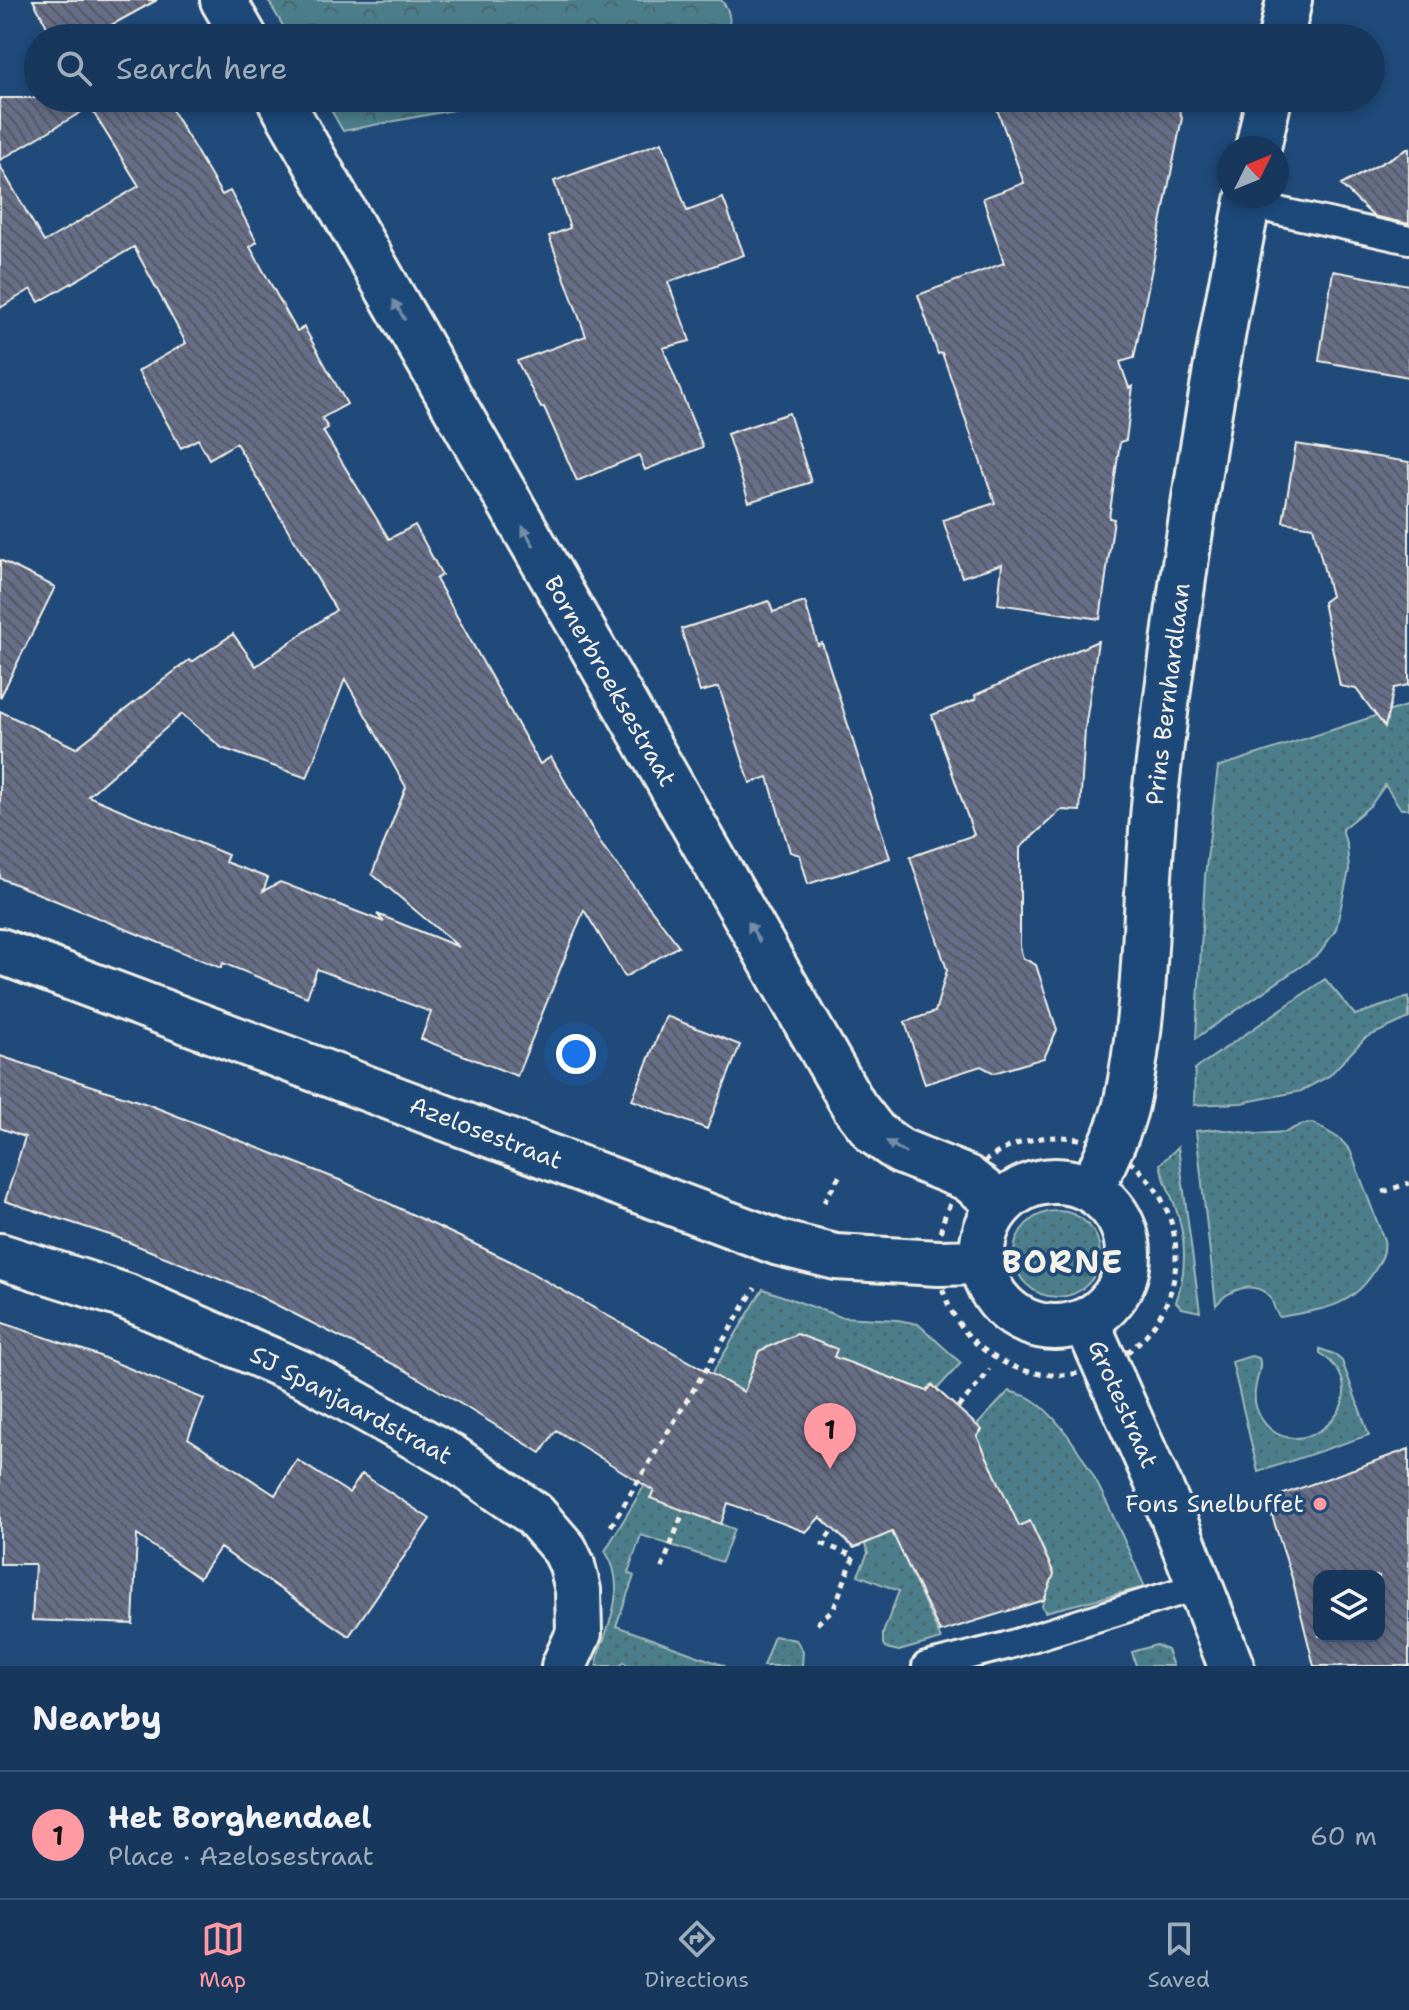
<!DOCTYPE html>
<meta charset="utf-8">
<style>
body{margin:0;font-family:"Shantell Sans",sans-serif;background:#203f62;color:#f1f3f6}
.controls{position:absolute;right:24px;bottom:24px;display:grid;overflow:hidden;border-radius:16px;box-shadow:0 4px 12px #0003}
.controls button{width:72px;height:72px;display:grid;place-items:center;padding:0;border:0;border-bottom:2px solid #365272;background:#17385c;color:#f1f3f6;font:40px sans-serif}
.compass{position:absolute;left:1217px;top:136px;width:72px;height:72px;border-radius:50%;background:#17385c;box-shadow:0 4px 12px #0003;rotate:47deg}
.you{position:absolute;left:576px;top:1054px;width:28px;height:28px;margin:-20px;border:6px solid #fff;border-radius:50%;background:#1a73e8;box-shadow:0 0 0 12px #1a73e833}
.badge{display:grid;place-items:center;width:52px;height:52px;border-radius:50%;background:#ff9aa2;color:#111;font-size:26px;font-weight:700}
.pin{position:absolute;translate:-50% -66px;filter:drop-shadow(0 2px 4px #0008)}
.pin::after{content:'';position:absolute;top:42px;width:28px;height:24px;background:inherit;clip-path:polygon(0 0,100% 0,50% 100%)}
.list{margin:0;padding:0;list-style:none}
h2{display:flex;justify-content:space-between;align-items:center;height:104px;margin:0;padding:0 32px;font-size:34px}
h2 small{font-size:26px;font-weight:400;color:#9eacbb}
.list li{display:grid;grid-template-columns:52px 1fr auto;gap:24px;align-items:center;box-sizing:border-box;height:128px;padding:0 32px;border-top:2px solid #365272}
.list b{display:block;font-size:30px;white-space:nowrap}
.list p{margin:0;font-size:26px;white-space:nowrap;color:#9eacbb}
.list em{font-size:26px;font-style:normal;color:#9eacbb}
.icon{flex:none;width:44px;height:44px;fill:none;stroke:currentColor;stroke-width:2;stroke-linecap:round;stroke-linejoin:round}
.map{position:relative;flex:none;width:1409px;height:1666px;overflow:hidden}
.search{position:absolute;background:#17385c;box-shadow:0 4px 12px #0003;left:24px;right:24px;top:24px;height:88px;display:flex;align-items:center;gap:20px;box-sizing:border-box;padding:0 28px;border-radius:44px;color:#9eacbb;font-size:30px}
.sheet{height:232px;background:#17385c}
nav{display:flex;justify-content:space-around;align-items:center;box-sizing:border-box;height:112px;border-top:2px solid #365272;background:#17385c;font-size:22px;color:#9eacbb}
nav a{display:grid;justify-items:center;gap:4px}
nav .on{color:#ff9aa2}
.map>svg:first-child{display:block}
.grass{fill:url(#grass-dots);stroke:#a0b8b9;stroke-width:2}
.forest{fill:url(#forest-crowns);stroke:#a0b8b9;stroke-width:2}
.building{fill:url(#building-back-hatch);stroke:#f4f1e8;stroke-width:2;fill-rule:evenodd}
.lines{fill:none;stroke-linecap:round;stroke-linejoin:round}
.service-casing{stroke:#f4f1e8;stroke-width:32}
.minor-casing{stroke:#f4f1e8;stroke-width:50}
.tertiary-casing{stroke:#f4f1e8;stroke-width:50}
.path{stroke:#f4f1e8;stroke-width:5;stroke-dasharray:6 6;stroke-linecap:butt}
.service{stroke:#1f4a7a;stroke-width:26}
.minor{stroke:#1f4a7a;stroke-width:44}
.tertiary{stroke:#1f4a7a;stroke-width:44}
.oneway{fill:#748da6}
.poi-dot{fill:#ff9aa2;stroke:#1f4a7a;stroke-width:3}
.labels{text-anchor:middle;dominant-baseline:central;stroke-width:7;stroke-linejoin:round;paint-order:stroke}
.street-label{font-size:24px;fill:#f4f1e8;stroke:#1f4a7a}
.poi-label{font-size:24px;fill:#f4f1e8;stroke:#1f4a7a;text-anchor:end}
.district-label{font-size:32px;font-weight:bold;letter-spacing:2px;fill:#f4f1e8;stroke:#1f4a7a}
</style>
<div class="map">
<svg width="1409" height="1666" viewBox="0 0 1409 1666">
<defs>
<pattern id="grass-dots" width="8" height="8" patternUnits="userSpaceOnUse" patternTransform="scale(2)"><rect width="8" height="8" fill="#4b7e8a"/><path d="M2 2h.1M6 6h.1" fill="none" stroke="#4a666b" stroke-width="1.8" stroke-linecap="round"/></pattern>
<pattern id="forest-crowns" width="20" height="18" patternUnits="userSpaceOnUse" patternTransform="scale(2)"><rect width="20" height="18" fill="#4b7e8a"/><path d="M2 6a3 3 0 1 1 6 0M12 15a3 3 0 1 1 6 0" fill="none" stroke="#4a666b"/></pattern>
<pattern id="building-back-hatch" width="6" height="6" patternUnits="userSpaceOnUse" patternTransform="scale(2)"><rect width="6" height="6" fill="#666e88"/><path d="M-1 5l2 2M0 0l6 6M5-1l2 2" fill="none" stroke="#565964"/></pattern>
</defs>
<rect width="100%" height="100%" fill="#1f4a7a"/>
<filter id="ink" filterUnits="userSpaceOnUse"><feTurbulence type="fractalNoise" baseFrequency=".0125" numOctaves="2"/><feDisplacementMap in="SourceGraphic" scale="16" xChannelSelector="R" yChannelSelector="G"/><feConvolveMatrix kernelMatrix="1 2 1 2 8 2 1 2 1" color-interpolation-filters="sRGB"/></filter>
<g filter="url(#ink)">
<path class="grass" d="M1409 705V809H1401L1385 785 1371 805 1342 829 1347 846 1349 870 1336 929 1320 953 1196 1038 1205 876 1218 767Z
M1325 979 1355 1015 1409 997V1018L1365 1038 1329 1076 1301 1091 1241 1103 1194 1105 1195 1069Z
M1313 1123 1340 1139 1350 1150 1384 1240C1386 1253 1381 1260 1375 1270 1351 1309 1321 1309 1280 1317 1273 1311 1275 1302 1268 1295 1252 1280 1228 1290 1216 1305L1196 1131 1216 1129 1257 1134 1286 1132 1300 1125Z
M1178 1147 1200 1312 1182 1308 1176 1302C1187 1270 1187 1239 1175 1206 1170 1192 1163 1179 1160 1164Z
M1014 1254a43 43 0 1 1 86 0a43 43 0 1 1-86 0Z
M763 1289 841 1317 898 1320 918 1324 961 1363 937 1389 933 1385 927 1391 834 1357 836 1349 797 1334 759 1351 727 1440 651 1498 734 1529 722 1562 641 1535 628 1573 634 1576 616 1626 725 1666H628L624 1662 620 1666H597C596 1655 602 1646 605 1636 616 1607 623 1577 605 1551Z
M1320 1349 1334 1354 1342 1361 1369 1435 1258 1472 1232 1362 1251 1356 1259 1358C1265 1371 1245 1392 1261 1418 1296 1474 1387 1399 1320 1353Z
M1009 1391C1017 1394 1026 1395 1033 1400 1084 1435 1119 1531 1145 1587L1045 1612 1042 1606 1054 1573 1030 1521 1019 1526 977 1436 982 1430 977 1425Z
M892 1531 941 1639 899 1651 886 1648 883 1644V1633L899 1591 858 1575 868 1553 865 1544Z
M774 1636 796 1640 803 1651 802 1666H763Z
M1156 1645 1167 1650 1173 1666H1136L1132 1652Z"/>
<path class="forest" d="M268 0H721C732 12 732 24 724 38H290Z
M324 98H516L343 131Z"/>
<path class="building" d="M33 0H157L88 38H53Z
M0 98H165L222 195 230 191 257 242 250 247 297 331 304 327 347 404 322 418 328 428 323 431 389 539 415 525 442 575 436 579 540 764 551 757 601 844 679 946 625 977 584 910 517 1076 421 1039 431 1012 317 969 307 997 223 963 221 968 0 878V711L76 748 189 660 192 662 233 634 256 666 336 610 236 443 209 459 198 439 181 448 138 371 186 343 134 247 39 302 31 289 0 308V166L44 242 139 186 90 107 0 160ZM345 679 406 787 372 874 459 947 377 914 384 922 280 882 263 891 268 878 225 862 228 855 88 796 182 714 222 748 307 778Z
M993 98H1175L1182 118 1134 358 1120 362 1129 388 1133 386 1126 440 1120 442 1109 518 1114 519 1100 619 998 604 1002 564 962 577 943 520 995 503 942 353 938 354 918 295 1004 263 983 198 1024 183Z
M662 142 687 211 723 198 744 255 668 282 690 341 663 348 703 447 645 470 639 455 577 481 544 407 541 408 517 361 586 336 549 236 570 228 554 181Z
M1409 148V224L1373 216 1341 185Z
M1333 271 1409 285V377L1319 361Z
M789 413 811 482 749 502 727 434Z
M1296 444 1409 462V685L1394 688 1385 727 1356 689 1340 686 1323 602 1331 596 1313 527 1283 522Z
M0 560 55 587 0 698Z
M769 601 773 612 805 602 818 645 822 643 890 858 808 884 800 855 790 852 768 777 750 783 719 687 700 692 681 629Z
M1098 641 1085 729 1080 811 1061 810 1020 848V947L1023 958 1036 965 1057 1030 1044 1058 994 1073 981 1066 925 1084 905 1022 935 1012 947 970 910 857 974 835 932 715 976 699 975 695Z
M666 1016 740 1045 707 1129 632 1100Z
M0 1056 147 1104 342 1181 510 1261 744 1392 759 1351 797 1334 837 1349 834 1357 927 1391 932 1385 982 1430 977 1436 1019 1526 1030 1521 1054 1574 1044 1600 940 1632 892 1532 854 1548 820 1517 806 1532 728 1503 721 1524 650 1498 654 1491 556 1430 541 1453 405 1370 251 1292 116 1237 5 1201 25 1137 0 1128Z
M0 1322 92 1353 204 1399 188 1438 275 1495 297 1460 349 1493 362 1474 430 1519 349 1636 220 1548 199 1578 137 1535 133 1624 32 1620 35 1564H0Z
M1409 1449V1666H1314L1292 1578 1267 1500ZM1319 1576H1379V1636H1319Z"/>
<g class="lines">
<g class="service-casing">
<path id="service" d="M1247 204 1409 240
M926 1666 1006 1646 1202 1585"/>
</g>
<g class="minor-casing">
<path id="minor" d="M223 0 245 38
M279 98 854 1106 875 1133 900 1151 967 1178 1000 1204
M0 1256 125 1296 305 1375 453 1458 534 1514 565 1550 572 1565 578 1590 579 1633 564 1666"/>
</g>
<g class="tertiary-casing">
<path id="tertiary" d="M1281 38 1289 0
M1258 148 1269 98
M0 951 779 1243 836 1257 938 1263 982 1262
M982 1254a73 73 0 1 1 146 0a73 73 0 1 1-146 0Z
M1092 1189C1103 1162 1119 1134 1126 1105 1149 1001 1144 893 1156 787 1179 589 1209 391 1249 196
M1086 1321 1173 1517 1231 1666"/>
</g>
<path class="path" d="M938 1256a119 119 0 1 1 238 0a119 119 0 1 1-238 0Z
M1383 1192 1409 1183
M824 1202 841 1173
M958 1407 983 1379 989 1369
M611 1526 755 1288
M662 1568 684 1510
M817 1624 834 1608 854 1556 823 1544 833 1529"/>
<use href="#service" class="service"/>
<use href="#minor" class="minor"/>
<use href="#tertiary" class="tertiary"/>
</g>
<defs><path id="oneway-solid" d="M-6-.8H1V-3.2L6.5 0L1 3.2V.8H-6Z" transform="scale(2)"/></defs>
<g class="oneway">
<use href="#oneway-solid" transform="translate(399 310) rotate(-120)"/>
<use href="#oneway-solid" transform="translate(528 536) rotate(-120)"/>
<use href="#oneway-solid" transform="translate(754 932) rotate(-120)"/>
<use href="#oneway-solid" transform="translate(896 1147) rotate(-148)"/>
</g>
</g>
<circle class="poi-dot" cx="1320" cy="1504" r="8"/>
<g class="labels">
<g class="street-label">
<text transform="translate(610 681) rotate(60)">Bornerbroeksestraat</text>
<text transform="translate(1168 694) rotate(-83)">Prins Bernhardlaan</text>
<text transform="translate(486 1133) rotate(21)">Azelosestraat</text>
<text transform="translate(1123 1404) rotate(66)">Grotestraat</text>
<text transform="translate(351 1405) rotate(28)">SJ Spanjaardstraat</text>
</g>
<g class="poi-label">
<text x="1304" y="1504">Fons Snelbuffet</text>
</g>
<g class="district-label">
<text x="1063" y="1261">BORNE</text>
</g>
</g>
</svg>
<div class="controls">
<button><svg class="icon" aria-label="layers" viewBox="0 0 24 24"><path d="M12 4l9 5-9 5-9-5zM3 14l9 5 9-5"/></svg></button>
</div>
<svg class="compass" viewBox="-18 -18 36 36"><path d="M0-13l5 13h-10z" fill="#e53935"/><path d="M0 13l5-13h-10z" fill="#9eacbb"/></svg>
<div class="you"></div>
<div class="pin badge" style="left:830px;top:1469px">1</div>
<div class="search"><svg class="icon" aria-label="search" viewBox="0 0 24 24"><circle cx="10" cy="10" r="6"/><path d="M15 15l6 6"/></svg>Search here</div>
</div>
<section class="sheet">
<h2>Nearby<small></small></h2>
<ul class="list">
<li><span class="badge">1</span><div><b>Het Borghendael</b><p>Place · Azelosestraat</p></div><em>60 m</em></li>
</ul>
</section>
<nav>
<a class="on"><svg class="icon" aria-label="map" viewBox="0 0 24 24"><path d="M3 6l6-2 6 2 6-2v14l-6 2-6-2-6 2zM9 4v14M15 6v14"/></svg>Map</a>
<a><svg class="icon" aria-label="directions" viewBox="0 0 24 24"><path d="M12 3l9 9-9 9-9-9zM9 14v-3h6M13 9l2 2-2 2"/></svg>Directions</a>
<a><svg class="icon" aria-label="saved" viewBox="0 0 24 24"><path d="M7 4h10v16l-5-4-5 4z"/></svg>Saved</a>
</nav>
